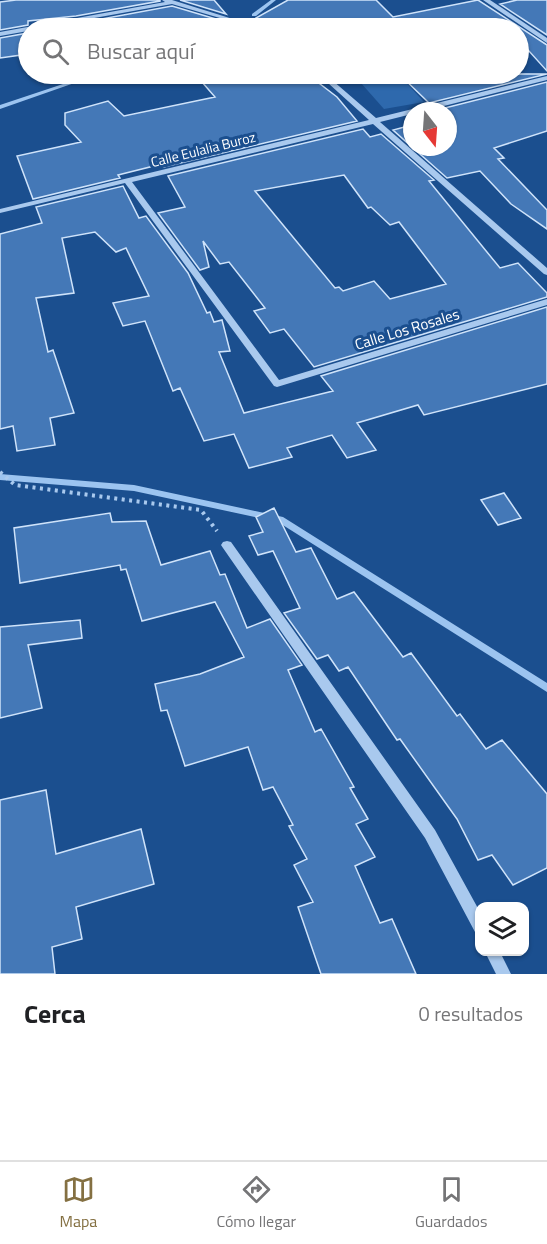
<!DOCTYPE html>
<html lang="es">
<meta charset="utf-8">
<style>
body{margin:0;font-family:"Titillium Web",sans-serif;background:#f2f2f2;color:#202124}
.controls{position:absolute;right:18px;bottom:18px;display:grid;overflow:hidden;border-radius:12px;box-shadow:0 2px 4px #0004}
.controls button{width:54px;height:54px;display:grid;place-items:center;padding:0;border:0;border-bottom:2px solid #e0e0e0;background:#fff;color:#202124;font:30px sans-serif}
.compass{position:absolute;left:403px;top:102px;width:54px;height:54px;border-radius:50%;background:#fff;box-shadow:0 2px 4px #0004;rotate:163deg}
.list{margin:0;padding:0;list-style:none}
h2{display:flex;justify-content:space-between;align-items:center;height:78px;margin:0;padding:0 24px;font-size:26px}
h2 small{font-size:20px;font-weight:400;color:#757577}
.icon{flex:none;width:33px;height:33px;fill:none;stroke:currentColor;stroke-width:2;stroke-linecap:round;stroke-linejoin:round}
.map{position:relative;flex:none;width:547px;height:974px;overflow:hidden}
.search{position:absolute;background:#fff;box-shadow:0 2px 4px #0004;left:18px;right:18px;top:18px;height:66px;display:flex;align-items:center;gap:15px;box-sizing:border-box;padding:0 21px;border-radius:33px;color:#757577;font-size:22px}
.sheet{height:186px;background:#fff}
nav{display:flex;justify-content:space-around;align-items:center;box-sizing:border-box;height:84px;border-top:2px solid #e0e0e0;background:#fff;font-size:16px;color:#757577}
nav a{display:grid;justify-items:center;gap:3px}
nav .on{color:#847042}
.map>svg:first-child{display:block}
.green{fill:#2e69ad}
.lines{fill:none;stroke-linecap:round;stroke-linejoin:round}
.stream{fill:#9cc4f0;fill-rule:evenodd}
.building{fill:#4478b7;stroke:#cfe3fa;stroke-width:1.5;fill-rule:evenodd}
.path{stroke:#a9c9ee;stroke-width:4;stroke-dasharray:3 4.5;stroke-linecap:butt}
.minor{fill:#a9c9ee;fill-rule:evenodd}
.labels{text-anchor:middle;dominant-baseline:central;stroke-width:6;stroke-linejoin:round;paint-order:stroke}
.far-street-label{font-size:14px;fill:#fff;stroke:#1b4f8f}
.street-label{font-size:15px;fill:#fff;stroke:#1b4f8f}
</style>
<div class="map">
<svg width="547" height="974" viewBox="0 0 547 974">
<rect width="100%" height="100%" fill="#1b4f8f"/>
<path class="green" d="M353 74H398L424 102 384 109Z"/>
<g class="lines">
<path class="stream" d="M271 0H276L256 16H252V14Z
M93 74H100L0 109V105Z
M0 474 134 485 283 517 547 683V692L278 522 134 491 0 480Z"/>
</g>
<path class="building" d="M16 0H160V1L76 16 28 21V25L0 30V2Z
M180 0H214L226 14Z
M288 0H376L393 17 478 0 547 45V71L519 40V28H264L263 26 249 22Z
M517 0H547V35L500 4Z
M172 6 226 22 205 28H84L80 23Z
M28 33V54L0 58V38Z
M195 74H225L231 80 257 74H307L337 97 357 121 163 167 162 164 118 175 120 178 33 199 17 156 81 142 65 125V113L108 101 124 116 215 97Z
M399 74H547L429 103Z
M547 82V131L494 148 504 158 498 159 547 210V229L511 204 480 171 447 178 412 147H448V111L437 110Z
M412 125V147L393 130Z
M363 129 370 137 381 134 434 180 429 181 500 268 518 263 547 293V297L314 367 284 329 270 333 254 311 265 308 229 262 220 264 203 241 209 267 200 270 158 213 185 207 168 176ZM344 175 368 208 371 207 390 225 399 222 446 284 390 299 374 281 343 291 339 287 335 288 255 191Z
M123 186 139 218 146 216 188 273 207 313 210 312 214 322 222 320 230 351 219 352 244 413 333 391 321 376 547 307V384L424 415 418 405 357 423 376 450 347 458 332 435 287 448 292 457 249 468 234 434 204 441 180 388 173 391 145 321 123 326 113 303 149 296 126 248 116 252 95 232 62 238 74 293 36 298 48 352 53 350 74 413 50 418 55 445 17 451 13 426 0 429V234L42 223 36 207Z
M504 493 521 518 498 525 481 500Z
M274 508 296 552 311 548 337 599 354 592 403 657 411 653 457 716 460 714 486 749 502 740 547 794V868L513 885 492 855 478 860 457 819 400 739 397 740 348 667 339 671 328 655 317 659 284 613 300 608 273 551 258 555 249 536 263 532 256 517Z
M110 513 112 522 146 521 161 565 210 551 220 575 225 574 247 628 270 619 302 665 288 670 315 732 321 729 354 787 350 788 368 819 356 824 375 857 355 866 380 923 392 919 416 974H321L298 907 313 902 294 865 307 859 289 826 293 825 273 787 263 790 248 747 185 766 167 710 161 711 155 684 200 674 244 657 215 602 142 621 126 569 121 570 120 565 20 583 14 528Z
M80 620 82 638 28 645 42 708 0 718V627Z
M46 790 56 854 141 829 154 884 76 907 82 939 52 947 55 974H0V800Z"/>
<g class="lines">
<path class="path" d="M0 472 15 485 201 510 217 531"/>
<path class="minor" d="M162 0H172L262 28H254L172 4 39 28H28V31L0 36V32L165 2Z
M483 0H490L547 38V43Z
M318 74H325L376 118 547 76V80L424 111H412V114L380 122 547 268V275L544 274 373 124 132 182 279 380 547 299V305L277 387 274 386 125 183 0 213V209L369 120Z
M227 541 231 542 435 830 480 912V934L475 932 425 838 223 548 221 545 223 542Z
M485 952H500L511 974H496Z"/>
</g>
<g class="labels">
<g class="far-street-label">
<text transform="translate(203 149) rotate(-14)">Calle Eulalia Buroz</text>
</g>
<g class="street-label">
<text transform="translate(407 329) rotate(-17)">Calle Los Rosales</text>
</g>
</g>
</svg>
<div class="controls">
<button><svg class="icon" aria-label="layers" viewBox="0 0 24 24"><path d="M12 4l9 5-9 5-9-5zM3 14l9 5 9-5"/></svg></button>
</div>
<svg class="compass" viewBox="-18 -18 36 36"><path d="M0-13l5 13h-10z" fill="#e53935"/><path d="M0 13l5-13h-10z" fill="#757577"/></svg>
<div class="search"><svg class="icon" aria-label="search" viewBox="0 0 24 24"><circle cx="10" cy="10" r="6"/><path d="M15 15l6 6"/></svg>Buscar aquí</div>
</div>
<section class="sheet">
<h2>Cerca<small>0 resultados</small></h2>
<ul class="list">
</ul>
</section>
<nav>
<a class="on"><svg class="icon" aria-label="map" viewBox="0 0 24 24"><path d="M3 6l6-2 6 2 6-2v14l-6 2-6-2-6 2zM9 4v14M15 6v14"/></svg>Mapa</a>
<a><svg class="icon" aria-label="directions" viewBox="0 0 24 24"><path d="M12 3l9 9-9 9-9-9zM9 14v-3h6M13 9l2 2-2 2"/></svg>Cómo llegar</a>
<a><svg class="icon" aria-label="saved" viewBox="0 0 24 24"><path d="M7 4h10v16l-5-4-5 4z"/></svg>Guardados</a>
</nav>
